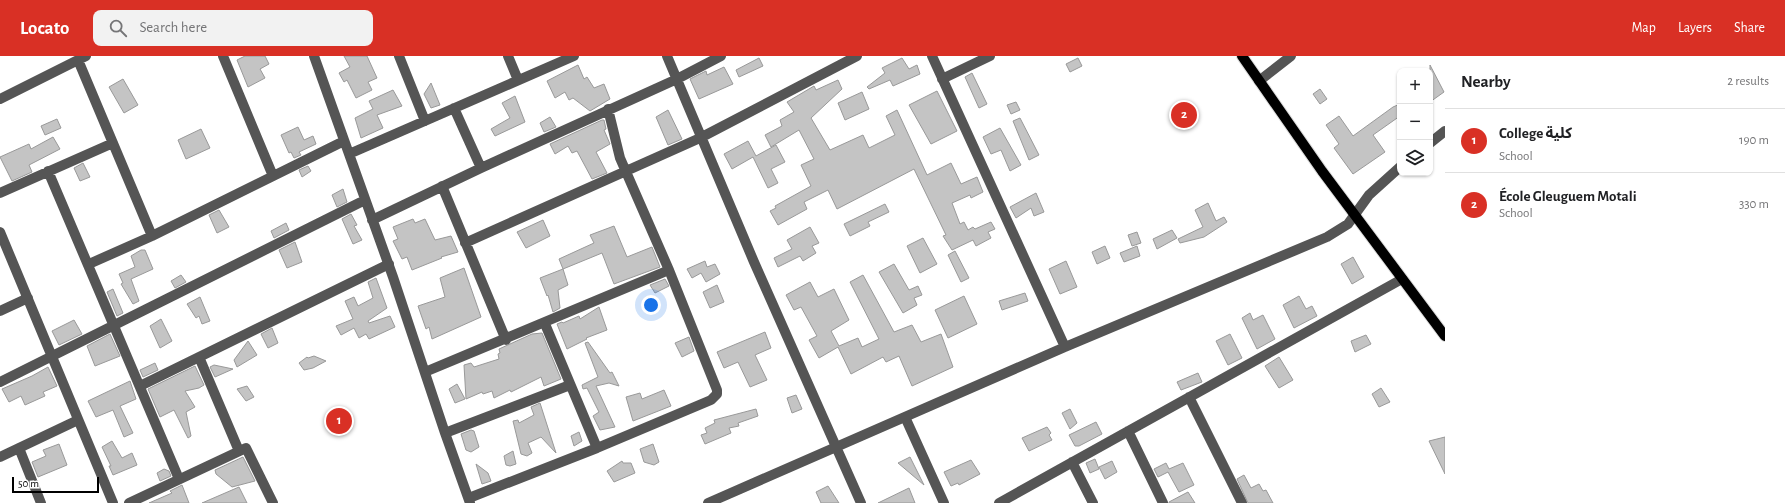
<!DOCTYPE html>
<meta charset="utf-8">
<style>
body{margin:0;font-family:"Alegreya Sans","Noto Sans Arabic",sans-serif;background:#f2f2f2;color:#202124}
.controls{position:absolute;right:12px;top:12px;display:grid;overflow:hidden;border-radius:8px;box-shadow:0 1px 3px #0004}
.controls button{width:36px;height:36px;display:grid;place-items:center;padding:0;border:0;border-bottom:1px solid #e0e0e0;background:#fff;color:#202124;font:20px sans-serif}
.scale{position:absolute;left:12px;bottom:10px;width:87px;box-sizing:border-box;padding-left:4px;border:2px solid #000;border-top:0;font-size:11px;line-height:14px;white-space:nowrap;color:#000;-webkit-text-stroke:3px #fff;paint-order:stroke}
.you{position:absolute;left:651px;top:249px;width:14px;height:14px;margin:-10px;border:3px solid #fff;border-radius:50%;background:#1a73e8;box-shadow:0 0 0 6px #1a73e833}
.badge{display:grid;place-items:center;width:26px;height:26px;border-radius:50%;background:#d93025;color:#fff;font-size:13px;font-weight:700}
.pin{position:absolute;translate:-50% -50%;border:2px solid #fff;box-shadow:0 1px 4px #0006}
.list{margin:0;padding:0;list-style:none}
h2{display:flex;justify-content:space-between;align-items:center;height:52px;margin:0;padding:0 16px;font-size:17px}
h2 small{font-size:13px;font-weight:400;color:#757577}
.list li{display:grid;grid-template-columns:26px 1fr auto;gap:12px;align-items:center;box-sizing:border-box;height:64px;padding:0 16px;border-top:1px solid #e0e0e0}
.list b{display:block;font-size:15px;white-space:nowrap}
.list p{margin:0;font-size:13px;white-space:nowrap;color:#757577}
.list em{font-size:13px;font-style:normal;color:#757577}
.icon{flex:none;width:22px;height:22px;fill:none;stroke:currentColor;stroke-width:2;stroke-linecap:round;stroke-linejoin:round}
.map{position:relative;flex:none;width:1445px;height:447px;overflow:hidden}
header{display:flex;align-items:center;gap:24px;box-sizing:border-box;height:56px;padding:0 20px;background:#d93025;color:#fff}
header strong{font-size:19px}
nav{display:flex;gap:22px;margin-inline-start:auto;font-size:14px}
.search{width:280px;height:36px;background:#f2f2f2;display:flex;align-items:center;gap:10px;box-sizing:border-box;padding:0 14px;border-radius:8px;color:#757577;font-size:15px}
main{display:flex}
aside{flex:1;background:#fff}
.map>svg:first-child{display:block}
.building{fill:#c4c4c4;stroke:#999}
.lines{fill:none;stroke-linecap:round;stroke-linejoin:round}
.major-casing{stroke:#dbdbdb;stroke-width:12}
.minor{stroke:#555;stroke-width:10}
.major{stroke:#000;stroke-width:10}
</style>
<header>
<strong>Locato</strong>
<div class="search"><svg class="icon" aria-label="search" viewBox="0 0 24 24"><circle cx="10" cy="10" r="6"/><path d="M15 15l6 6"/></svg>Search here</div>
<nav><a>Map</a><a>Layers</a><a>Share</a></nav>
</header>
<main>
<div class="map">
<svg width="1445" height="447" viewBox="0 0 1445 447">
<rect width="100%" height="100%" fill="#fff"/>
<path class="building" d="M245 0H265L269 8 260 13 265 22 248 31 237 4Z
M344 0H367L377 22 368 26 372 34 356 42 347 24 344 26 339 17 350 11Z
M759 2 763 10 739 21 736 14Z
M902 2 909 13 917 9 920 18 893 30 890 24 869 33 867 31 885 17 882 12Z
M1078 2 1082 10 1070 16 1066 8Z
M578 9 584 23 587 21 594 32 604 28 610 43 590 55 573 42 569 44 565 36 555 42 547 25Z
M1430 9 1444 36 1430 46Z
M724 11 733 28 699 43 690 23 706 15 707 19Z
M972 17 987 48 979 52 965 21Z
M123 23 138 49 124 57 109 31Z
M838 24 842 33 811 62 830 94 863 79 869 92 895 79 886 60 897 54 927 119 951 107 961 128 977 121 983 136 971 142 970 139 952 147 960 168 964 166 968 174 973 171 975 173 991 166 995 173 988 176 991 182 976 190 973 184 952 194 943 180 946 179 914 113 837 153 828 134 804 146 807 153 778 169 770 155 776 152 775 150 811 130 801 109 814 103 799 74 771 91 765 79 782 70 780 64 794 56 787 46 814 30 816 34Z
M431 27 440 49 431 52 424 38Z
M1320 33 1327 43 1320 48 1313 38Z
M393 34 402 50 377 59 383 72 361 82 355 62 373 53 369 45Z
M937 35 957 75 931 88 909 49Z
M862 36 869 53 845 64 838 47Z
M515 40 525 66 495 80 491 73 510 62 502 47Z
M1016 46 1020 54 1011 58 1007 49Z
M1400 48V60L1373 79 1385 96 1353 118 1334 92 1339 88 1326 69 1339 60 1353 80 1393 51Z
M668 54 682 83 668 89 656 61Z
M550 61 556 71 544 76 540 67Z
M1020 62 1039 99 1029 104 1013 65Z
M57 63 61 72 45 79 41 70Z
M602 64H604L606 73 604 74 610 88 596 96 607 117 592 123 577 95 572 97 568 90 555 98 550 88Z
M298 71 304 84 313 80 316 88 299 96 301 99 294 102 291 96 289 97 281 79Z
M1000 72 1021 109 1010 115 1001 94 991 98 983 81Z
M201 73 210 92 186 103 178 84Z
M53 81 60 93 29 109 32 116 12 125 0 101 29 88 31 93Z
M748 85 756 100 776 89 785 106 771 113 778 127 768 132 753 101 732 113 724 98Z
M83 107 90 121 80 125 74 112Z
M308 110 311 115 302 121 299 114Z
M343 133 347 146 337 151 332 139Z
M1036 137 1044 156 1034 160 1031 152 1016 162 1010 151Z
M1208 147 1216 165 1224 161 1227 166 1204 181 1180 187 1178 183 1203 171 1195 154Z
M885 148 889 156 868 166 870 170 850 180 844 168Z
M219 154 229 171 217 177 209 159Z
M351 158 357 169 354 170 362 184 353 188 342 163Z
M413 163 415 167 425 163 435 184 451 180 458 196 441 201 442 202 412 214 407 201 402 203 393 185 398 183 393 171Z
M543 164 550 180 526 192 517 176Z
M286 167 289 174 274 182 271 175Z
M614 170 627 201 652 191 660 211 614 228 602 197 563 213 559 203 594 187 590 179Z
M810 171 819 187 812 190 816 197 803 205 800 200 778 211 774 202 792 193 787 184Z
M1172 174 1177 182 1157 193 1153 183Z
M1137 176 1141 187 1132 190 1128 179Z
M923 182 937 208 920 217 907 190Z
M295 186 302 206 287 212 279 194Z
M1105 190 1110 202 1097 208 1092 196Z
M1137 190 1140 200 1124 206 1120 197Z
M141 194H145L153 213 131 223 139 245 133 248 121 228 123 227 119 218 135 211 131 200Z
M955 195 969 222 961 226 948 199Z
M1353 201 1364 221 1352 228 1341 208Z
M705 205 707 211 715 208 720 218 706 226 701 217 692 222 687 213Z
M1066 205 1077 231 1060 238 1049 213Z
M894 208 909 234 918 230 922 239 914 242 917 249 903 257 879 216Z
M464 212 481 261 432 283 429 271 426 273 418 250 445 241 440 222Z
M563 213 568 229 558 234 560 252 553 256 548 239 547 240 540 222Z
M181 219 186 226 175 232 171 225Z
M863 219 894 276 912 269 921 286 941 278 953 311 912 330 899 300 886 306 883 301 851 318 838 291 819 302 809 284 817 280 801 251 794 254 786 239 810 226 818 241 834 233 849 264 831 275 839 290 858 282 862 291 879 283 850 226Z
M376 222 387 252 368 265 369 267 390 260 395 271 369 283 366 278 359 282 354 272 341 279 336 270 353 263 345 245 354 241 358 250 373 242 368 226Z
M665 223 669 230 655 237 650 229Z
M717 229 724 246 710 252 703 236Z
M113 233 123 257 117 260 107 236Z
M1025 237 1028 245 1002 254 999 245Z
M964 240 977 268 948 282 935 254Z
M1299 240 1306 253 1312 250 1317 260 1294 272 1283 249Z
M200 241 210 265 202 268 199 260 196 262 187 248Z
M599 251 607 274 586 282 587 283 567 293 557 268 562 266 563 267 579 260 580 263Z
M1250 257 1253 264 1263 259 1275 283 1257 293 1242 262Z
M161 263 172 285 160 292 150 270Z
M74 264 82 278 59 289 52 275Z
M272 272 278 287 268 292 261 278Z
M765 276 771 292 755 299 767 324 750 331 738 306 724 312 717 296Z
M542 277 561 323 544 330 541 321 511 336 510 334 494 342 492 335 483 338 482 336 466 343 464 309 471 307 474 311 499 303 498 298 500 297 499 293 532 278Z
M110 278 120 300 95 310 87 290Z
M1230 278 1242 302 1228 309 1216 285Z
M1366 279 1371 288 1355 296 1351 285Z
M689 281 694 295 682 301 675 287Z
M248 285 257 299 237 311 234 304Z
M588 286 610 317 612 316 619 330 609 327 596 330 615 371 600 374 593 360 599 356 587 332 583 333 582 329 598 321 585 287Z
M314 300 326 305 313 312 304 314 299 307 307 301 308 302Z
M1279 301 1293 324 1279 332 1265 310Z
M155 307 158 314 143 321 140 314Z
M214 309 233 313 215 321 210 311Z
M195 310 204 329 199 332 185 335 195 351 186 356 191 380 188 382 174 354 160 361 148 333Z
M48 311 57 330 43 336 45 340 25 349 21 340 9 346 2 333 32 320Z
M1198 317 1202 326 1181 334 1177 326Z
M130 325 136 343 120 350 133 377 124 381 113 354 96 361 88 345Z
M457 328 465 343 455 347 449 333Z
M247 330 254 341 246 345 237 333Z
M1381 332 1390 346 1379 351 1372 338Z
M664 334 671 350 633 365 626 341 640 337 642 343Z
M796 339 802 353 792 357 787 342Z
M540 347 556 397 541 381 528 387 532 397 527 400 521 398 513 365 518 364 519 367 534 359 531 351Z
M756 353 758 360 738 367 739 370 729 372 731 377 705 388 701 379 707 377 705 372 715 367 714 364Z
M1070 353 1077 367 1070 373 1062 357Z
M1096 366 1102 378 1079 390H1075L1069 379Z
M1047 371 1051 377 1049 379 1052 384 1029 395 1022 382Z
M471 374 474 375 479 391 471 396 466 394 461 378Z
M579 376 582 385 574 390 571 380Z
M1445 381V418L1429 385Z
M112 385 122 402 132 397 137 409 113 419 109 410H111L102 391Z
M59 388 67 409 38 421 32 406 46 400 43 394Z
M653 388 659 406 654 409 644 406 640 393Z
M513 395 516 408 510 410 506 409 504 400Z
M243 401 255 425 232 431 216 418 215 414Z
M910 401 924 429 898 407Z
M1095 403 1099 413 1090 417 1086 407Z
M971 404 980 418 959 429 958 427 951 430 944 416Z
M622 405 623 407H631L635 417 614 426 607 415Z
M1112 405 1117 416 1105 423 1099 411Z
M1166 407 1169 413 1183 407 1194 429 1179 436 1168 416 1158 421 1154 413Z
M476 408 488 417 491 425 482 428Z
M164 413 169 415 171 420 160 425 157 417Z
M1244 419 1251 432 1259 428 1263 435 1266 434 1273 447H1248L1237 423Z
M182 429 189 447H149L172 437 170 435Z
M828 430 839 447H821L816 436Z
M239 431 247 447H202Z
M909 432 915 447H878Z
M1188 436 1195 447H1169V446Z"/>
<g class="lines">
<g class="major-casing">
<path id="major" d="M1242 0 1322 115 1445 280"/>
</g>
<path class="minor" d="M223 0 273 120
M314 0 393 221 445 377 470 447
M399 0 425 65
M508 0 518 24
M667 0 754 206 861 447
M932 0 1065 291
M78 4 152 180
M942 23 990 0
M1259 25 1291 0
M0 43 86 0
M454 52 481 112
M1430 87 1445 75
M349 98 574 0
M48 115 179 423
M442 130 506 284
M0 137 113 87
M372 164 481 112 677 23 721 0
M0 176 113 447
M465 187 700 82 857 0
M89 208 152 180 344 85
M0 255 28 242
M545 268 597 392
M199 301 239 395
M425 316 669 214
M0 326 365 144
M140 330 389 208
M1189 341 1242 447
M905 361 944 447
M1128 375 1163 447
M445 377 570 329
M19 392 41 447
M0 401 78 364
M1072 406 1093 447
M469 442 597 392 711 344 717 338V334L669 214 620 102 608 53
M129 447 246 392 273 447
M708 447 1065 291 1327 181 1348 168 1369 139 1400 111
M999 447 1402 223"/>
<use href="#major" class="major"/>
</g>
</svg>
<div class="controls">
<button>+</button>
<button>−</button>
<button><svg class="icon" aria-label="layers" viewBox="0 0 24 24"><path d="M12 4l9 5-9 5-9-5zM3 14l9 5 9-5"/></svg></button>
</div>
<div class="scale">50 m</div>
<div class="you"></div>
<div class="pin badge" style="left:339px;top:365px">1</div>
<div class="pin badge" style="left:1184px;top:59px">2</div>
</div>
<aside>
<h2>Nearby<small>2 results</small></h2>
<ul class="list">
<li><span class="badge">1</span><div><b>College كلية</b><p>School</p></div><em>190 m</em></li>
<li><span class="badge">2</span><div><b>École Gleuguem Motali</b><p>School</p></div><em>330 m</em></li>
</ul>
</aside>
</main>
